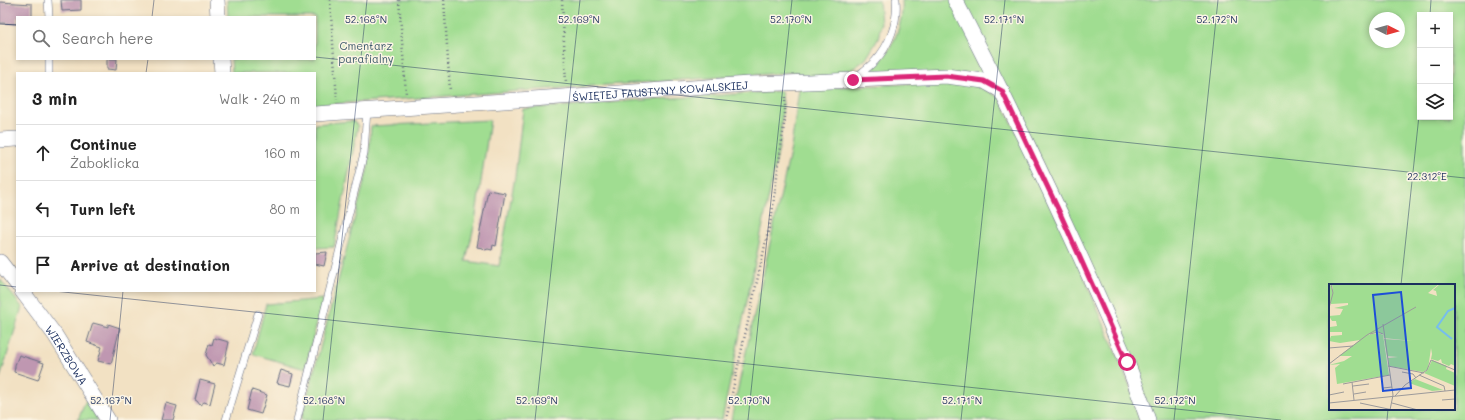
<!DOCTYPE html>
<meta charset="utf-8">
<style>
body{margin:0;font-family:Mali,sans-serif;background:#f6f6f6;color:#222}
.controls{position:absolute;right:12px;top:12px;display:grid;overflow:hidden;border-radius:0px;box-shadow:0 2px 6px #0003}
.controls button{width:36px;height:36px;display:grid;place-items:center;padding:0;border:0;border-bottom:1px solid #e0e0e0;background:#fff;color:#222;font:20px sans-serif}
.compass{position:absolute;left:1369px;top:12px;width:36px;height:36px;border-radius:50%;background:#fff;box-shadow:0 2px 6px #0003;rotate:96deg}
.stop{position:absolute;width:12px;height:12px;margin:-9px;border:3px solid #db2777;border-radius:50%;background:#fff}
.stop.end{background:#db2777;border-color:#fff;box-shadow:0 1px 4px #0008}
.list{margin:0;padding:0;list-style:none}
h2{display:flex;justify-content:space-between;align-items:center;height:52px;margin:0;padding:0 16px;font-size:17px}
h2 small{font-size:13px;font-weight:400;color:#767676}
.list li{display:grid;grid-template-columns:26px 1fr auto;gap:12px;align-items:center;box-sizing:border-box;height:56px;padding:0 16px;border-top:1px solid #e0e0e0}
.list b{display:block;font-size:15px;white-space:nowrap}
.list p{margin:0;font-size:13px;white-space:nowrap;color:#767676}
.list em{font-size:13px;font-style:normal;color:#767676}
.icon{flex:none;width:22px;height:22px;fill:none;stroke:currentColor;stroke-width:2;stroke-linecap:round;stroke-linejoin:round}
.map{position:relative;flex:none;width:1465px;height:420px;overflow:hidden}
.search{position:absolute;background:#fff;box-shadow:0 2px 6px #0003;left:16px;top:16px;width:300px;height:44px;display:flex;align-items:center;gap:10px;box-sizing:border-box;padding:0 14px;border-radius:0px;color:#767676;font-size:15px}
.panel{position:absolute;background:#fff;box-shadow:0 2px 6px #0003;left:16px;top:72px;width:300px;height:220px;border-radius:0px}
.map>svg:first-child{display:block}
.green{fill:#a0dd91;stroke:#5e8678;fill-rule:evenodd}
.building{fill:#bf97b1}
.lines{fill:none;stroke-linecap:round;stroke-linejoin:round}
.lane-casing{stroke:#666d81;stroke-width:8}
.street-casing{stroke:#666d81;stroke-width:16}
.path{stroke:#666d81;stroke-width:2.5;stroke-dasharray:1 3;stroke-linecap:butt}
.lane{stroke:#fff;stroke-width:7}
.street{stroke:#fff;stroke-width:15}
.route{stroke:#db2777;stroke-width:5}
.ticks{fill:none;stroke:#1b2f5e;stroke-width:1;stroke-opacity:0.45}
.labels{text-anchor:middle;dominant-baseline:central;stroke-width:3;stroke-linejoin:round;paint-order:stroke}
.park-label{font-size:11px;fill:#3c5a6b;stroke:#fcf5e5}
.street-label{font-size:11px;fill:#1b2f5e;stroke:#fcf5e5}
.inset-river{fill:none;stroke:#76bded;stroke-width:2}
.inset-road{fill:none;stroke:#9c9a9b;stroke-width:1}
.view{fill:#1d4ed8;fill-opacity:0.15;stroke:#1d4ed8;stroke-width:2}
.inset-edge{fill:none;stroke:#1b2f5e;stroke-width:2}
.ticks-label{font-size:10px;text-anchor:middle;fill:#1b2f5e;stroke:#fcf5e5;stroke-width:3;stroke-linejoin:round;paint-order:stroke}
</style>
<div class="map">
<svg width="1465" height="420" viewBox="0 0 1465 420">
<rect width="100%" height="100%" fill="#fcf5e5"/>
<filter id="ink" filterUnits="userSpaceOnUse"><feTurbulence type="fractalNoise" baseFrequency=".025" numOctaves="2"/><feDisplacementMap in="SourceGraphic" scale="8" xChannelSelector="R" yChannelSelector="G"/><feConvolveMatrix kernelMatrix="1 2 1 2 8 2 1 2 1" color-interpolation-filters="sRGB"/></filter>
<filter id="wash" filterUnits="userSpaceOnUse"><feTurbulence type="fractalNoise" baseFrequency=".012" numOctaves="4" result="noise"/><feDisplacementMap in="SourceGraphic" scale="16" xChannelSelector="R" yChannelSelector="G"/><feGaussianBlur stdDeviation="0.9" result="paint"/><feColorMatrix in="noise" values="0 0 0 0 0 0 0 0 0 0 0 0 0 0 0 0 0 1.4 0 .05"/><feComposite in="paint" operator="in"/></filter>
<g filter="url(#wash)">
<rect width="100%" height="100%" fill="#f2e1c3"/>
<path class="green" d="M227 0H879L881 24 878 39 866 59 843 76 798 79 797 72 315 105V73H232L231 59H315V17H228Z
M902 0H952L996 84 860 78C868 72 877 66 883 58 895 44 904 19 902 0Z
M962 0H1465V420H1153ZM1420 15H1450V117H1420ZM1375 18H1399V42H1375ZM1330 285H1454V409H1330Z
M970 81 1000 98 1071 245 1144 420H731L791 148 799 89Z
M781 91 783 103 780 143 722 420H301L368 168 371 126 490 120 475 222 466 261 499 266 515 177 523 109C542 107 561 107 580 105 647 99 714 96 781 91Z
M353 121 358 126 334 247 315 248V124Z
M0 279 22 307 0 378Z
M323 299 305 369 253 354 266 304Z
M86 400 98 420H78Z"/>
<g id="blocks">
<path class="building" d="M61 0H81V10L62 11Z
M0 2 32 4V17H17V24L0 23Z
M107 59H117L116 70 107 69Z
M488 190 505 193 496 246 493 245 492 250 488 249 485 250 483 248 477 247Z
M327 252 324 266 315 264V253Z
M93 323 108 327V324L120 328 111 364 98 361 102 347 87 342Z
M214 338 229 342 224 365 217 363 213 366 206 355 209 344 212 345Z
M19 355 44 363 38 380 14 372 15 367V365Z
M281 370 293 374 290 386 277 383Z
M200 380 215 384 210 404 204 402 200 405 197 401 195 400Z
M252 390 267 395 261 414 247 410Z
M166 403 177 406 173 420H161Z"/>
</g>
</g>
<g filter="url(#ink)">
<use href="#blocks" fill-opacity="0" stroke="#666d81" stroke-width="1"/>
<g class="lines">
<g class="lane-casing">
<path id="lane" d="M48 0 49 17
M49 59V73
M856 77C862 72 869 67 875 61 890 45 898 22 896 0
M226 420 258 314
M297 420 364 153 367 110"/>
</g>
<g class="street-casing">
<g id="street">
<path d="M217 0 218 17"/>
<path d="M955 0C1016 118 1074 238 1126 360 1134 380 1141 400 1148 420"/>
<path d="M221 59 222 73"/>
<path id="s1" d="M315 114 749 84 785 83 946 76 984 81 1002 91"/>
<path d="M0 140 17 139"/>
<path d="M0 262 17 284"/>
<path id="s2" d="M22 291 55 335 108 420"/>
</g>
</g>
<path class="path" d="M330 0 337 100
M399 0 406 94
M444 0 450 91
M562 0 566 83
M726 420 772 214 785 117V97"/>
<use href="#lane" class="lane"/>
<use href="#street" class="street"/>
</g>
</g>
<g class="lines" filter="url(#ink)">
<path class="route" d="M853 80 946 76 984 81 1002 91 1059 211 1127 362"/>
</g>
<path class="ticks" d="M1430 15 1431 0M152 17 154 0M0 24 17 25M315 57 1465 178M146 73 148 59M0 285 17 287M1401 285 1420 106M54 291 1281 420M110 420 123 291M323 420 367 0M535 420 580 0M748 420 792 0M961 420 1005 0M1174 420 1218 0M1387 420 1388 409"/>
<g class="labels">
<g class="park-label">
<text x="366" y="45">Cmentarz<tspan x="366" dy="13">parafialny</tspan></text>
</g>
<g class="street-label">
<text stroke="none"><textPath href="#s1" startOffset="346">ŚWIĘTEJ FAUSTYNY KOWALSKIEJ</textPath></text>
<text stroke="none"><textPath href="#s2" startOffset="78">WIERZBOWA</textPath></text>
</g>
</g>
<g transform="translate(1329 284)">
<rect width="126" height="126" fill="#f2e1c3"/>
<path d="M1 0 4 7 3 1 110 0 99 9 108 12 107 7 104 6 111 0H126V82L122 80 120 82 113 79 112 75 109 77 102 75 103 70 102 64 99 85 103 76 118 82 117 85 126 89V102L95 89 99 85 94 88 60 82 59 74 69 73 58 72 55 55 84 57 55 54 54 50 49 48 37 51 50 49 54 51 60 91 8 100 6 84 11 80 0 81 15 77 23 72H10L31 56 11 59 0 57 2 52 13 51V48H0L1 43 8 42 7 37H3L0 32 11 31 14 25 5 24 19 21V19L2 20V17L0 22ZM86 95 114 106 103 107 80 99Z" fill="#a0dd91"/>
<path class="inset-river" d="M123 55 108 43 119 27 126 24"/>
<path class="inset-road" d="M0 24 4 9 2 0M54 40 64 111 61 126M41 50 49 48 54 50M0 64 24 62M0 80 38 51 87 23M59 82 95 89M73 88 84 90 87 94M90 91 115 102 116 107M23 98 25 116M14 100 61 91M24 102 40 100M54 108V104L63 103M25 110 37 108M0 111 15 108M66 112 76 101 98 86 102 76 126 86M113 116 126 115M0 119 126 106M31 119 64 126M63 119 89 126"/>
<path class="view" d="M72 8 82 104 54 107 44 11Z"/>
<rect width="126" height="126" class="inset-edge"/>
</g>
<g class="ticks-label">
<text x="366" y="23">52.168°N</text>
<text x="579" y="23">52.169°N</text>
<text x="791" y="23">52.170°N</text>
<text x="1004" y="23">52.171°N</text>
<text x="1217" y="23">52.172°N</text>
<text x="1427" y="180">22.312°E</text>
<text x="111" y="404">52.167°N</text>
<text x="324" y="404">52.168°N</text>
<text x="537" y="404">52.169°N</text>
<text x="749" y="404">52.170°N</text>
<text x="962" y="404">52.171°N</text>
<text x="1175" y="404">52.172°N</text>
</g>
</svg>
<div class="controls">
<button>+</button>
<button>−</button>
<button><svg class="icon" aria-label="layers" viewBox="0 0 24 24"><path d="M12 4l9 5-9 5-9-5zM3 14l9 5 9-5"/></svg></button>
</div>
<svg class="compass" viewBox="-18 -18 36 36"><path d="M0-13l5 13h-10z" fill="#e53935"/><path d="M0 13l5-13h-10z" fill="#767676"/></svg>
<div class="stop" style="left:1127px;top:362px"></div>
<div class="stop end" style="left:853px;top:80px"></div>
<div class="search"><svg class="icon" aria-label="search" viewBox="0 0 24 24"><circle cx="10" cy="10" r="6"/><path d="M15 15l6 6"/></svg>Search here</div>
<section class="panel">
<h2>3 min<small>Walk · 240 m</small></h2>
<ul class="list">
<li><svg class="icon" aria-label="ahead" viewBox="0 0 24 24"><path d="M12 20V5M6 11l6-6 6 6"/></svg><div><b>Continue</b><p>Żaboklicka</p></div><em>160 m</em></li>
<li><svg class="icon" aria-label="left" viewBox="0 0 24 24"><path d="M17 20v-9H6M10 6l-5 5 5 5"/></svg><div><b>Turn left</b></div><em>80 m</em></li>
<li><svg class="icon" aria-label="arrive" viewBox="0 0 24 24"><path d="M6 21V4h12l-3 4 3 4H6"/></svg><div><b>Arrive at destination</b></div></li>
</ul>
</section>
</div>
